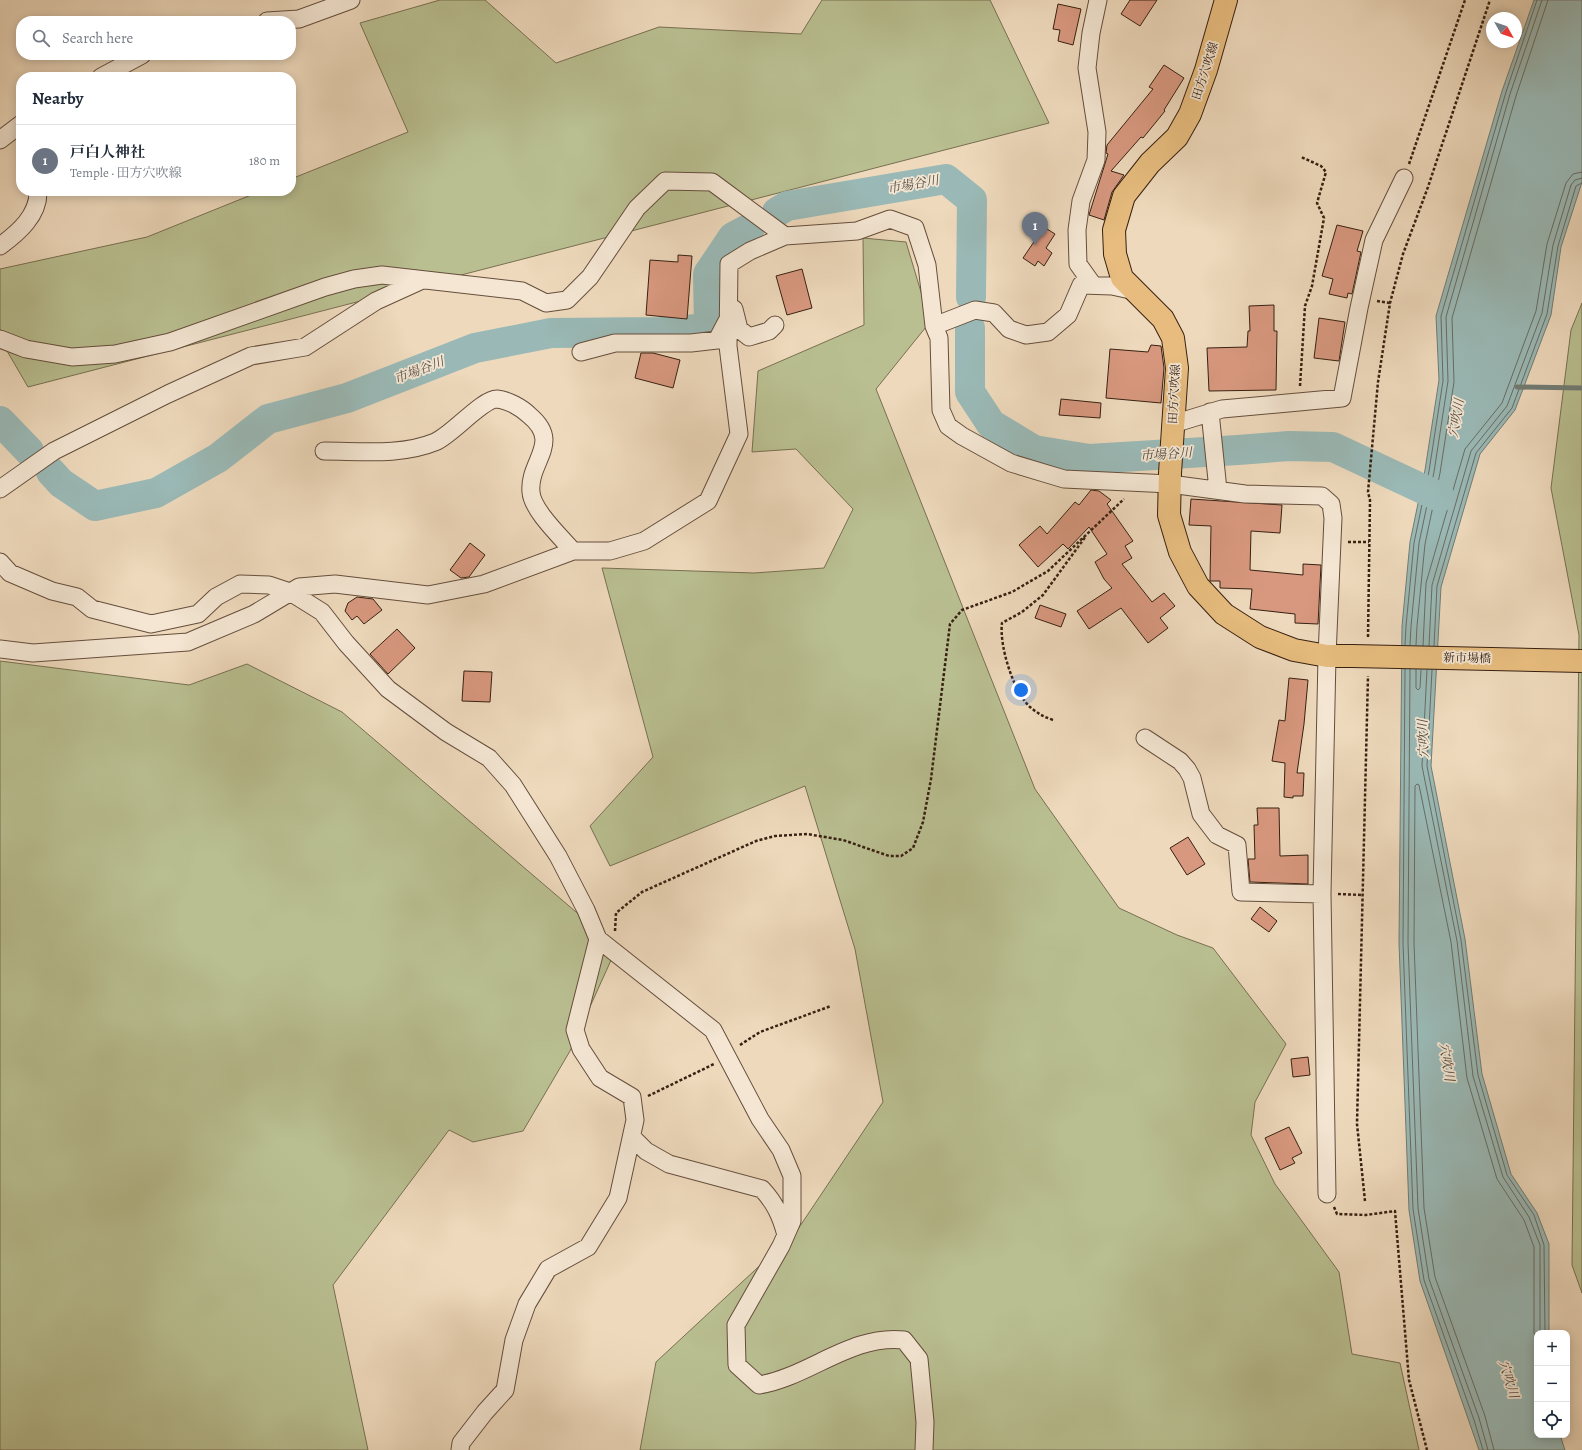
<!DOCTYPE html>
<meta charset="utf-8">
<style>
body{margin:0;font-family:Alegreya,"Noto Serif JP",serif;background:#f2f2f3;color:#1f2937}
.controls{position:absolute;right:12px;bottom:12px;display:grid;overflow:hidden;border-radius:8px;box-shadow:0 2px 10px #0003}
.controls button{width:36px;height:36px;display:grid;place-items:center;padding:0;border:0;border-bottom:1px solid #e0e1e3;background:#fff;color:#1f2937;font:20px sans-serif}
.compass{position:absolute;left:1486px;top:12px;width:36px;height:36px;border-radius:50%;background:#fff;box-shadow:0 2px 10px #0003;rotate:130deg}
.you{position:absolute;left:1021px;top:690px;width:14px;height:14px;margin:-10px;border:3px solid #fff;border-radius:50%;background:#1a73e8;box-shadow:0 0 0 6px #1a73e833}
.badge{display:grid;place-items:center;width:26px;height:26px;border-radius:50%;background:#db2777;color:#fff;font-size:13px;font-weight:700}
.pin{position:absolute;translate:-50% -33px;filter:drop-shadow(0 1px 2px #0008)}
.pin::after{content:'';position:absolute;top:21px;width:14px;height:12px;background:inherit;clip-path:polygon(0 0,100% 0,50% 100%)}
.list{margin:0;padding:0;list-style:none}
h2{display:flex;justify-content:space-between;align-items:center;height:52px;margin:0;padding:0 16px;font-size:17px}
h2 small{font-size:13px;font-weight:400;color:#747a83}
.list li{display:grid;grid-template-columns:26px 1fr auto;gap:12px;align-items:center;box-sizing:border-box;height:72px;padding:0 16px;border-top:1px solid #e0e1e3}
.list b{display:block;font-size:15px;white-space:nowrap}
.list p{margin:0;font-size:13px;white-space:nowrap;color:#747a83}
.list em{font-size:13px;font-style:normal;color:#747a83}
.icon{flex:none;width:22px;height:22px;fill:none;stroke:currentColor;stroke-width:2;stroke-linecap:round;stroke-linejoin:round}
.map{position:relative;flex:none;width:1582px;height:1450px;overflow:hidden}
.search{position:absolute;background:#fff;box-shadow:0 2px 10px #0003;left:16px;top:16px;width:280px;height:44px;display:flex;align-items:center;gap:10px;box-sizing:border-box;padding:0 14px;border-radius:16px;color:#747a83;font-size:15px}
.panel{position:absolute;background:#fff;box-shadow:0 2px 10px #0003;left:16px;top:72px;width:280px;height:124px;border-radius:16px}
.map>svg:first-child{display:block}
.green{fill:#b9bf91;stroke:#787051}
.water{fill:#9ab9b6;stroke:#727c74}
.lines{fill:none;stroke-linecap:round;stroke-linejoin:round}
.shore{stroke:#686c64;stroke-width:1}
.stream{stroke:#727c74;stroke-width:5}
.river{stroke:#9ab9b6;stroke-width:30}
.building{fill:#d8987f;stroke:#372011}
.minor-casing{stroke:#654e3c;stroke-width:19}
.major-casing{stroke:#372011;stroke-width:24}
.path{stroke:#372011;stroke-width:2.5;stroke-dasharray:3 2;stroke-linecap:butt}
.minor{stroke:#f4e6d3;stroke-width:17}
.major{stroke:#e7bc7e;stroke-width:22}
.major-bridge-casing{stroke:#372011;stroke-width:24;stroke-linecap:butt}
.major-bridge{stroke:#e7bc7e;stroke-width:22}
.labels{text-anchor:middle;dominant-baseline:central;stroke-width:3.5;stroke-linejoin:round;paint-order:stroke}
.street-label{font-size:12px;fill:#372011;stroke:#f4e6d3}
.water-label{font-size:13px;font-style:italic;fill:#554e43;stroke:#f4e6d3}
</style>
<div class="map">
<svg width="1582" height="1450" viewBox="0 0 1582 1450">
<rect width="100%" height="100%" fill="#eed9bc"/>
<filter id="stains"><feTurbulence type="fractalNoise" baseFrequency=".005" numOctaves="4"/><feColorMatrix values="0 0 0 0 .2 0 0 0 0 .09 0 0 0 0 .02 0 0 0 .5 -.17"/></filter>
<radialGradient id="worn" r=".72"><stop offset=".6" stop-color="#630" stop-opacity="0"/><stop offset="1" stop-color="#630" stop-opacity=".3"/></radialGradient>
<path class="green" d="M440 0H485L556 63 659 27 801 34 822 0H990L1049 123 28 387 0 339V269L147 237 261 191H291V179L408 132 360 23Z
M863 238 906 242 930 322 876 389 1035 789 1119 908 1177 935 1213 948 1286 1044 1255 1102 1251 1135 1275 1184 1339 1272 1352 1354 1400 1363 1419 1450H640L656 1362 796 1232 883 1102 855 949 805 786 610 866 590 826 653 757 602 568 754 573 824 568 853 509 796 449 752 452 758 371 864 325Z
M1582 303V1293L1572 1265 1579 635 1551 488 1571 330Z
M0 661 189 685 247 664 342 712 617 947 570 1051 523 1131 473 1142 449 1130 333 1285 368 1450H0Z"/>
<path class="water" d="M1534 0H1582V182L1561 247 1551 315 1515 410 1480 454 1441 587 1431 766 1465 939 1482 1074 1511 1174 1537 1213 1549 1244V1333H1537V1435H1560L1565 1450H1479L1420 1281 1409 1210 1399 943 1402 626 1410 542 1425 470 1439 380 1436 316 1502 91Z"/>
<g class="lines">
<path class="shore" d="M1405 645 1406 626 1414 543 1429 471 1443 381 1441 316 1506 92 1537 0
M1410 645 1411 626 1419 543 1434 472 1448 381 1446 317 1510 94 1542 0
M1416 645 1417 626 1425 544 1440 473 1454 382 1452 318 1516 96 1548 0
M1423 646 1426 583 1465 449 1502 403 1536 311 1547 244 1566 183 1573 174 1582 172
M1429 646 1432 585 1471 451 1507 406 1542 313 1553 245 1571 185 1575 180 1582 178
M1434 646 1437 586 1476 453 1512 408 1547 314 1558 246 1576 186 1582 183
M1405 669 1403 943 1413 1209 1424 1280 1474 1420 1483 1450
M1410 669 1408 943 1418 1208 1429 1279 1479 1418 1488 1450
M1416 669V688L1418 690 1420 688 1421 670
M1427 670 1422 766 1457 941 1473 1076 1503 1177 1529 1217 1540 1245V1333
M1432 670 1427 766 1461 940 1478 1075 1507 1175 1534 1215 1544 1245 1545 1333
M1494 1450 1485 1416 1435 1277 1424 1208 1414 943 1415 786 1417 784 1419 785 1451 942 1467 1078 1497 1179 1524 1220 1534 1247V1333L1537 1342"/>
<path class="stream" d="M1517 387 1582 388"/>
<path class="river" d="M777 212 787 206 946 179 972 200 971 297
M970 328V392L991 424 1034 450 1089 459 1238 450 1289 446 1333 447 1440 497
M0 421 29 451
M51 472 61 483 95 506 156 493 218 458 268 419 347 398 475 348 551 333 661 332 709 328 708 274 733 237 750 228"/>
</g>
<path class="building" d="M1130 0H1157L1140 26 1121 14Z
M1058 4 1081 9 1073 45 1058 41 1060 30 1053 29Z
M1164 65 1184 78 1164 110 1165 111 1143 138 1141 137 1111 171 1124 175 1112 192 1104 220 1089 215 1108 154 1106 153 1107 145 1153 89 1149 87Z
M1337 225 1363 231 1357 251 1361 252 1352 294 1348 293 1347 298 1329 294 1333 279 1322 276Z
M1044 227 1055 234 1046 248 1052 253 1044 266 1038 261 1035 266 1023 258Z
M678 255 692 256 687 319 646 315 650 260 678 262Z
M802 269 812 308 787 315 776 276Z
M1274 305V331H1277L1276 390 1209 391 1207 348 1247 347 1248 331H1250L1249 306Z
M1319 318 1345 322 1339 361 1314 358Z
M1151 345 1161 346 1164 368 1161 403 1106 398 1110 349 1148 352Z
M641 353H653L680 360 673 388 635 378Z
M1061 399 1101 403 1100 418 1059 415Z
M1091 490 1099 491 1111 500 1107 504 1133 541 1125 546 1132 558 1122 564 1152 602 1164 593 1175 606 1160 618 1168 628 1148 643 1121 608 1089 629 1077 611 1112 588 1104 579 1095 562 1107 554 1089 527 1068 549 1063 544 1038 567 1019 545 1040 526 1047 534 1075 502 1079 505Z
M1191 499 1282 505 1280 533 1251 531 1250 570 1303 575V564L1321 565 1318 624 1295 623V614L1250 609 1252 589 1220 588V581H1210L1211 526 1189 525Z
M470 543 485 555 469 577 461 578 450 570Z
M357 597 373 599 382 610 364 624 357 616 352 620 345 611 348 603Z
M1040 605 1066 614 1061 627 1035 618Z
M397 629 415 648 388 674 370 654Z
M464 671 492 672 490 702 462 701Z
M1289 678 1308 680 1304 724 1297 773H1304L1303 796H1293V798L1284 797 1285 763 1272 761 1279 720 1285 721Z
M1257 808H1279L1280 856 1308 855V884L1250 882 1248 859H1255L1254 825H1258Z
M1188 837 1205 864 1187 875 1170 848Z
M1260 907 1277 921 1269 932 1251 919Z
M1308 1057 1310 1075 1293 1077 1291 1059Z
M1289 1127 1302 1153 1292 1158 1295 1163 1280 1170 1265 1138Z"/>
<g class="lines">
<g class="minor-casing">
<path id="minor" d="M267 21 299 19 351 0
M101 77 142 55
M0 140 21 124
M0 246C18 233 39 215 38 191
M1093 285 1078 264 1077 230 1081 201 1096 160 1097 132 1087 68 1091 33 1098 0
M734 309 739 329 749 337 769 331 775 325
M934 326 975 310 994 313 1009 329 1026 335 1048 332 1068 315 1081 285 1112 286 1135 291
M0 339 26 349 72 357 115 354 170 342 325 287 354 279 382 275 522 291 546 303 567 300 590 277 637 208 665 181 712 182 785 236
M581 352 615 343H691L717 340 727 321
M1210 412 1218 490
M1173 424 1222 409 1342 398 1359 308 1374 240 1404 178
M324 451C360 451 401 456 435 442 452 435 482 399 497 399 508 400 522 408 529 415 563 443 528 461 531 492 532 510 561 537 573 551
M0 489 54 451 168 394 251 356 305 347 376 301 420 281
M0 562 10 573 52 591 77 597 92 609 151 624 198 614 216 597 240 584 269 585 290 592 322 612 346 643 388 689 446 732 489 758 513 785 558 856 586 910 598 939 713 1030 760 1119 781 1150 792 1176V1221L781 1246 736 1325 737 1365 759 1385C809 1377 851 1334 904 1340L919 1359 925 1422 924 1450
M0 649 33 653 188 642 254 614 299 587 335 584 428 595 484 584 573 551H610L644 541 708 501 739 434 728 346 729 264 750 251 785 236 857 231 890 219 915 228 927 265 934 326 939 338 941 410 948 426 962 436 1011 463 1064 479 1170 484 1245 494 1322 496 1331 504 1333 518 1327 656 1322 894 1327 1194
M1145 738 1180 761 1187 769 1192 778 1201 814 1217 835 1237 845 1241 892 1322 894
M632 1137 646 1151 669 1164 762 1189C775 1203 781 1216 786 1235
M460 1450 461 1443 485 1412 505 1390 514 1340 527 1304 548 1269 588 1247 618 1198 635 1120 632 1097 600 1078 581 1049 575 1030 598 939"/>
</g>
<g class="major-casing">
<path id="major" d="M1226 0 1206 70 1190 114 1177 137 1150 163 1124 196 1114 230 1115 254 1122 278 1163 319 1173 338 1177 368 1170 473 1169 515 1180 552 1198 586 1224 614 1260 637 1294 650 1327 656H1352"/>
</g>
<path class="path" d="M1409 164 1465 0
M1377 301 1390 303
M1300 386 1305 306 1312 286 1324 218 1317 203 1326 172 1321 166 1301 157
M1348 542H1369
M1368 637 1370 500 1368 492 1378 382 1390 303 1403 254 1428 187 1490 0
M1053 720C1044 717 1037 713 1030 707 1013 691 999 645 1002 623L1022 612 1043 595 1086 536
M1338 894 1362 895
M615 931 616 913 642 892 756 841 775 836 807 834 843 840 889 856H901L913 848 923 822 931 779 950 624 962 610 1012 592 1048 571 1124 499
M740 1045 760 1032 831 1006
M648 1096 714 1064
M1365 1201 1357 1124 1368 676
M1334 1207 1337 1214 1366 1215 1395 1211 1409 1380 1427 1450"/>
<use href="#minor" class="minor"/>
<use href="#major" class="major"/>
<g class="major-bridge-casing">
<path id="major-bridge" d="M1352 656 1582 661"/>
</g>
<use href="#major-bridge" class="major-bridge"/>
</g>
<g class="labels">
<g class="street-label">
<text transform="translate(1205 71) rotate(-72)">田方穴吹線</text>
<text transform="translate(1174 394) rotate(-87)">田方穴吹線</text>
<text transform="translate(1467 658) rotate(1)">新市場橋</text>
</g>
<g class="water-label">
<text transform="translate(913 184) rotate(-10)">市場谷川</text>
<text transform="translate(419 370) rotate(-21)">市場谷川</text>
<text transform="translate(1456 418) rotate(-80)">穴吹川</text>
<text transform="translate(1166 454) rotate(-4)">市場谷川</text>
<text transform="translate(1423 739) rotate(-92)">穴吹川</text>
<text transform="translate(1447 1062) rotate(81)">穴吹川</text>
<text transform="translate(1509 1379) rotate(73)">穴吹川</text>
</g>
</g>
<rect width="100%" height="100%" filter="url(#stains)"/>
<rect width="100%" height="100%" fill="url(#worn)"/>
</svg>
<div class="controls">
<button>+</button>
<button>−</button>
<button><svg class="icon" aria-label="locate" viewBox="0 0 24 24"><circle cx="12" cy="12" r="6"/><path d="M12 2v4M12 18v4M2 12h4M18 12h4"/></svg></button>
</div>
<svg class="compass" viewBox="-18 -18 36 36"><path d="M0-13l5 13h-10z" fill="#e53935"/><path d="M0 13l5-13h-10z" fill="#747a83"/></svg>
<div class="you"></div>
<div class="pin badge" style="left:1035px;top:245px;background:#6b7280">1</div>
<div class="search"><svg class="icon" aria-label="search" viewBox="0 0 24 24"><circle cx="10" cy="10" r="6"/><path d="M15 15l6 6"/></svg>Search here</div>
<section class="panel">
<h2>Nearby<small></small></h2>
<ul class="list">
<li><span class="badge" style="background:#6b7280">1</span><div><b>戸白人神社</b><p>Temple · 田方穴吹線</p></div><em>180 m</em></li>
</ul>
</section>
</div>
